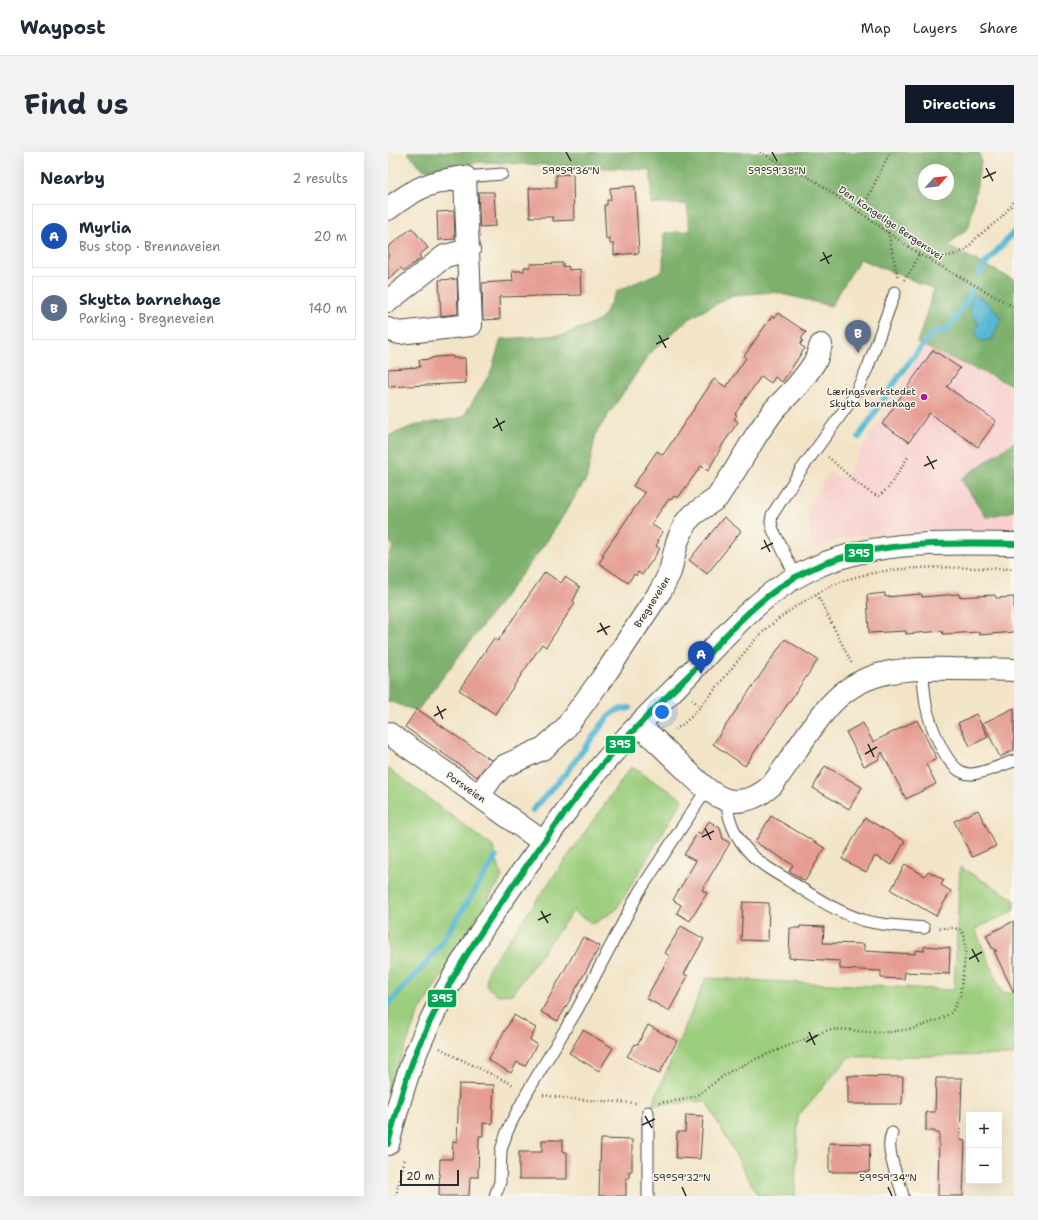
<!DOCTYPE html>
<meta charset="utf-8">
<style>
body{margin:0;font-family:"Shantell Sans",sans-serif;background:#f2f2f3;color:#1f2937}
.controls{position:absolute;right:12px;bottom:12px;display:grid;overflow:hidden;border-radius:0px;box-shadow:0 4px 16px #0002}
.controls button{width:36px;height:36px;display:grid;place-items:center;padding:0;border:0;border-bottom:1px solid #e0e1e3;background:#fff;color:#1f2937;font:20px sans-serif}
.compass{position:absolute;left:530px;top:12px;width:36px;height:36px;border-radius:50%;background:#fff;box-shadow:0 4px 16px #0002;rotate:63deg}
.scale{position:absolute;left:12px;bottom:10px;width:59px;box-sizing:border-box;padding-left:4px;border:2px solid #2b2b2b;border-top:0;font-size:11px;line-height:14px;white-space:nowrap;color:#2b2b2b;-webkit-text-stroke:3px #fbf7ec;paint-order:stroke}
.you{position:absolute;left:274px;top:560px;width:14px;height:14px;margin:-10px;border:3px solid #fff;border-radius:50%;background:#1a73e8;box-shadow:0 0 0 6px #1a73e833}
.badge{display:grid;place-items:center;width:26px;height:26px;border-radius:50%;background:#111827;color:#fff;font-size:13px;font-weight:700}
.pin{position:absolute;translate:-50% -33px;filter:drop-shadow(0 1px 2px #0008)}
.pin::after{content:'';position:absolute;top:21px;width:14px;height:12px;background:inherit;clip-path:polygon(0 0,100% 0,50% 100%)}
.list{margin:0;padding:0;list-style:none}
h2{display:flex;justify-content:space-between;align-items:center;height:52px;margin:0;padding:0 16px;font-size:17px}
h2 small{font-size:13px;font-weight:400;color:#747a83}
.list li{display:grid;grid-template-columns:26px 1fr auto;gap:12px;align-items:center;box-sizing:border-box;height:64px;margin:0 8px 8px;padding:0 8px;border:1px solid #e0e1e3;border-radius:0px}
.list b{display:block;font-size:15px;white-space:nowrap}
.list p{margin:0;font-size:13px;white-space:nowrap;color:#747a83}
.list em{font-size:13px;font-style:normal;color:#747a83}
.map{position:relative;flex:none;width:626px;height:1044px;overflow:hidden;border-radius:0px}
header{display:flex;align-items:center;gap:24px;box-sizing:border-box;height:56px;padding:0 20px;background:#fff;border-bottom:1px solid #e0e1e3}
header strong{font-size:19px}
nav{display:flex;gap:22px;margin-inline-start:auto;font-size:14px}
.intro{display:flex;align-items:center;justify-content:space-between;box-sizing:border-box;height:96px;padding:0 24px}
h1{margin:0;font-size:28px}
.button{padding:10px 18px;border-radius:0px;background:#111827;color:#fff;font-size:14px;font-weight:700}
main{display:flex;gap:24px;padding:0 24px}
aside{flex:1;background:#fff;border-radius:0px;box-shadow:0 4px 16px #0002}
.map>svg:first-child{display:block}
.built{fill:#f7d0cf}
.green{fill:#9bcd7d;stroke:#637c54}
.forest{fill:#7cb06c;stroke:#546e4c;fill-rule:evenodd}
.water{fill:#56b8d4;stroke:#407280}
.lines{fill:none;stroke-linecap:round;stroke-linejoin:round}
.stream{stroke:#56b8d4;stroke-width:6}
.building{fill:#e59c92}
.service-casing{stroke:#494742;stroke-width:13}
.minor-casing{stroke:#494742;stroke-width:24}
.path{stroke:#494742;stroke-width:2.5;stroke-dasharray:1 3;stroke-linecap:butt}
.service{stroke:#fff;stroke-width:11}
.minor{stroke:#fff;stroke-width:22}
.bus-1-casing{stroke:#fbf7ec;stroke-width:9}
.bus-1{stroke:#00a651;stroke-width:6}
.ticks{fill:none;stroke:#2b2b2b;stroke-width:1.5}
.poi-dot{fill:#b5179e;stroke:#fbf7ec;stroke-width:1.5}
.labels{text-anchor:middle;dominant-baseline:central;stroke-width:3;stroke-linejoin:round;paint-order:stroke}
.street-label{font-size:10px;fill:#2b2b2b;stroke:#fbf7ec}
.poi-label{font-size:10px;fill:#2b2b2b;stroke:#fbf7ec;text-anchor:end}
.ticks-label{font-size:10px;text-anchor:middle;fill:#2b2b2b;stroke:#fbf7ec;stroke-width:3;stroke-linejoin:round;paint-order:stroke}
.line-badge{stroke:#fbf7ec;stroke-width:1.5}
.badge-label{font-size:11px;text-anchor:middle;font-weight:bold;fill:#fff}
</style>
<header>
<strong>Waypost</strong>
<nav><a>Map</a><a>Layers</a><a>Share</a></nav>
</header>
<div class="intro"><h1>Find us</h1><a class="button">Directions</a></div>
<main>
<aside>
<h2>Nearby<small>2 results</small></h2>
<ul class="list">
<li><span class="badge" style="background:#1a4fb4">A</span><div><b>Myrlia</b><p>Bus stop · Brennaveien</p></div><em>20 m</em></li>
<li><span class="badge" style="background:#5c6f8a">B</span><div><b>Skytta barnehage</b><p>Parking · Bregneveien</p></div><em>140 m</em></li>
</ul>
</aside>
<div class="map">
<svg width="626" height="1044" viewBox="0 0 626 1044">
<rect width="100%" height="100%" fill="#fbf7ec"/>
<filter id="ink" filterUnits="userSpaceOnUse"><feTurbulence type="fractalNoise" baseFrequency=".025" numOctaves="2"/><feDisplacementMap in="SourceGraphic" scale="8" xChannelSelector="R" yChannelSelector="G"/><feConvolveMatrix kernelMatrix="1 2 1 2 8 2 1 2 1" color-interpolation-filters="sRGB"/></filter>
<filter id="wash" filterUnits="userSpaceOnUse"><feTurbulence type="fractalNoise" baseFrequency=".012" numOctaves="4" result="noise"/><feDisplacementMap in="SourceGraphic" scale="16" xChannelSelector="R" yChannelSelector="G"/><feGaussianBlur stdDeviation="0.9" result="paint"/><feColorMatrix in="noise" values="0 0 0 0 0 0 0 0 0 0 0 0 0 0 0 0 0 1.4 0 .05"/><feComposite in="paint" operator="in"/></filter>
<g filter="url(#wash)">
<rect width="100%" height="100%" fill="#f2e4c7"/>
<path class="built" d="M537 194 626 237V381L544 380 464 384 429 396 423 386 419 357 441 320 456 327Z"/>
<path class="green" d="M243 615 295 647 228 758 205 772 185 759 124 842 110 843 98 834 100 817Z
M0 616 105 695 114 725 29 864 0 940Z
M572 715 626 747V759L587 777 614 841H626V903L461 905 410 964 407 1044H370L318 949 264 953 318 826 566 838Z"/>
<path class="forest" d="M19 0H591L593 10 581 75 560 94 626 128V234L529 191 546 137 472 107 443 154 386 140 345 143 302 166 263 200 208 281 199 326 159 389 29 559 0 549V403L6 395 0 389V284L25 274 75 265 103 220 113 187 175 183 213 168 229 139 275 119 276 81 302 79 299 52H263V18L92 10 36 18ZM536 18H560V42H536Z
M626 290V359L598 365 573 327Z"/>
<path class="water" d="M585 143C597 145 606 157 613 166L604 188 591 189 587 177 591 173 581 156Z"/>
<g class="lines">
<path class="stream" d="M591 122 597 112 626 80
M471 285 512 223 536 191 545 181 557 179 559 178 580 148 583 138
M145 658 178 621 220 565 229 558 242 556
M0 852 35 815 50 796 108 705"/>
</g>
<g id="blocks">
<path class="building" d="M185 22 186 68 165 69V65H142L141 36H168V23Z
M247 34 251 101 226 103V92H222V86L218 87 216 53H219V48H223L222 36Z
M90 40H106L108 74 92 75Z
M66 59 67 87 50 88 49 60Z
M24 76 40 96 31 103 33 106 16 119 13 116 0 127V95Z
M175 111V115L180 114 181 118 192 117 193 143 111 145 112 167 95 168 94 131 125 129 124 119H136V115H142V112Z
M69 127 70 162 53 164 51 128Z
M390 161 418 180 413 187 415 188 412 193 417 196 394 230 387 225 383 231 373 224 347 262 349 263 346 267 350 270 335 292 320 319 313 314 290 346 286 344 283 348 281 347 263 372 275 380 269 388 271 389 268 394 272 397 254 423 250 420 248 424 246 422 240 431 211 411 216 404 214 403 257 341 245 334 269 299 275 303 326 227 338 235 358 206 356 204 384 164 386 166Z
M545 198 572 216 559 235 608 269 590 295 541 261 521 290 494 272Z
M65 204V206H77L78 231 0 235V217L32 215 31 208 43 207V206L48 205Z
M336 365 353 379 319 422 301 408Z
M157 420 173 431 177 425 192 435 185 449 187 451 158 495 154 492 107 562 71 538 106 486 110 489Z
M497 441V445L534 442V445L571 442V445L607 443 608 446 626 445V480L591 483V480L555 482 554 479 518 482V479L481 481 479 443Z
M397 487 430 508 357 614 325 592Z
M626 556V598L612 605 595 571Z
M29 557 103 608 89 625 17 575Z
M588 562 600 585 582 594 570 571Z
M529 568 549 607 538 612 548 632 518 647 494 600 490 608 476 614 458 580 475 571 485 590Z
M437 614 474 635 461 657 425 636Z
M590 658 608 694 584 705 566 669Z
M383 664 437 696 417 729 401 719 405 713 367 690Z
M477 666 517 689 504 713 487 704 478 720 454 707Z
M321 669 332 676 335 687 342 691 314 738 319 741 302 769 289 761 293 753 285 748 308 709 296 703 310 680 313 682Z
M517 712 537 724 540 719 556 728 553 733 563 739 548 764 503 738Z
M355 750 381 751 380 789 353 788Z
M626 769V841L606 799H609L604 796 598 783Z
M293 774 316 787 296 822 300 824 281 859 258 846 282 804 277 801Z
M412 774 436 775 435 791 476 792V799L527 802V798L536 799V794L562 796 561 822 517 820 516 827 493 826V819L452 817V809L401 806 402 776H412Z
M195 785 212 794 170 869 153 860Z
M126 863 148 876 142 888 149 892 137 914 129 910 123 921 100 908Z
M260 873 289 889 271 922 239 904 247 892H250Z
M195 878 225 896 211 919 181 901Z
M460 924 515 925 514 952H460Z
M548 926H574L572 988 577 989 575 1044H550L551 981H547V979H538V960H547Z
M71 932 106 933 104 972 95 971V984H91L90 1025H82L81 1044H51L52 1007H64L65 989 69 990Z
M298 963 315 964 312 1007 288 1006 289 980H297Z
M213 987 244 988V1019H241V1026H238V1044H211Z
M154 988H175V1000H179V1027H131V1000H154Z
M441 991 482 992 481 1020H441Z"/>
</g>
</g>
<g filter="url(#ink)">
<use href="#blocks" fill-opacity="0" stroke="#494742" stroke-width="1"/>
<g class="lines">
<g class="service-casing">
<path id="service" d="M77 25 114 22
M408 425 385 378 383 370 384 363 413 318 465 246 480 215 507 140
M535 516C535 528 536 541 538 553 542 572 559 622 582 622 595 622 613 613 626 609
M339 648C339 667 348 686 361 700 372 712 386 720 400 728 425 744 450 761 478 769 497 774 517 774 536 776
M260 960V1044
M504 981C496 999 511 1026 515 1044
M107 1044 112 1030 113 998 119 980 124 969 140 939 189 858 251 740 319 637"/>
</g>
<g class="minor-casing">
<path id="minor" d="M0 57C29 35 41 30 77 25L83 173 11 181 0 177
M0 149 57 104 81 98
M251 573C264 585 278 598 291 611 305 624 320 642 339 648 356 652 372 644 384 633 405 606 421 575 445 550 478 516 521 516 565 517 585 517 606 517 626 518
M0 581 91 644 155 690
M91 644 104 625 114 615 156 596 176 578 220 518 273 438 282 420 289 390 298 370 306 362 329 346 346 320 369 282 386 258 409 234 420 220 428 208 433 193
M0 992C7 965 14 938 24 911 54 834 101 764 150 698 176 662 201 626 231 594 254 568 279 545 303 520 338 483 372 442 419 419 484 387 556 391 626 392"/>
</g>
<path class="path" d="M372 0 427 29 531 102 626 155
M472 61 502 0
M500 80 510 126
M542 107 565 103 578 98 589 85 613 66 626 50
M516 128 524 117 531 102
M440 305C452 315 477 341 491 344L501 335 520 305
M429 442 464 512
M304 547 312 555
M287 578C302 568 312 555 323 542 338 524 352 505 367 488 379 475 393 465 407 455 418 448 429 441 441 435 495 409 567 416 626 417
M52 896 64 903 126 933
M155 943 182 947 248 951
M271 951 294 948 308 944 341 920 370 906 437 879 452 877 479 880H502L528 876 555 866 564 860 572 844 578 798 576 782 572 778 566 776H550
M8 1044 16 1006"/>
<use href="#service" class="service"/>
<use href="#minor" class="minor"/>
<g class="bus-1-casing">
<path id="bus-1" d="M0 992C7 965 14 937 24 911 54 833 102 765 150 698 173 666 195 634 221 605 246 577 273 550 300 524 336 486 370 443 419 419 483 388 556 391 626 392"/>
</g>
<use href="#bus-1" class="bus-1"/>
</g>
</g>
<path class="ticks" d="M178 0 183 9M384 0 389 9M598 16 605 29M595 26 608 20M435 100 441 112M432 109 444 103M271 183 278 196M268 192 281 186M108 266 114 279M105 276 117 269M539 304 546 317M536 314 549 308M376 388 382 400M373 397 385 391M212 471 219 483M209 480 222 474M49 554 55 567M46 564 58 557M480 592 486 605M477 602 489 595M317 676 323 688M314 685 326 679M153 759 160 771M150 768 163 762M584 797 591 810M581 807 594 800M421 880 427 893M418 890 430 883M257 964 264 976M254 973 267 967M294 1035 298 1044M500 1035 504 1044"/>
<circle class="poi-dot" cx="536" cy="245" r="4"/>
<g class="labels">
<g class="street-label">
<text transform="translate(503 71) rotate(34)">Den Kongelige Bergensvei</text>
<text transform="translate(264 450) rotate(-58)">Bregneveien</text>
<text transform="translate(78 635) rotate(35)">Porsveien</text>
</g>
<g class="poi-label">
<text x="528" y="239">Læringsverkstedet<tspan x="528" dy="12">Skytta barnehage</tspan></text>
</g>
</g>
<g class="ticks-label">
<text x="183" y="22">59°59'36"N</text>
<text x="389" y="22">59°59'38"N</text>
<text x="294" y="1029">59°59'32"N</text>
<text x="500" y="1029">59°59'34"N</text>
</g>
<g class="line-badge">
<rect x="456" y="391" width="30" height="20" rx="4" fill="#00a651"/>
<rect x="217" y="583" width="31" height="19" rx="4" fill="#00a651"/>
<rect x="39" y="837" width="30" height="19" rx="4" fill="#00a651"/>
</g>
<g class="badge-label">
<text x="471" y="405">395</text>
<text x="232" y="596">395</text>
<text x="54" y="850">395</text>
</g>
</svg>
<div class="controls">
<button>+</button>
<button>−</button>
</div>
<svg class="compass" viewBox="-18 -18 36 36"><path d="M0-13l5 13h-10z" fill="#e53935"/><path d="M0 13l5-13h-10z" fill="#747a83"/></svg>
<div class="scale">20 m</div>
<div class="you"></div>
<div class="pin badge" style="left:313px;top:522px;background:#1a4fb4">A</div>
<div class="pin badge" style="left:470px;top:201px;background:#5c6f8a">B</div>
</div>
</main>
